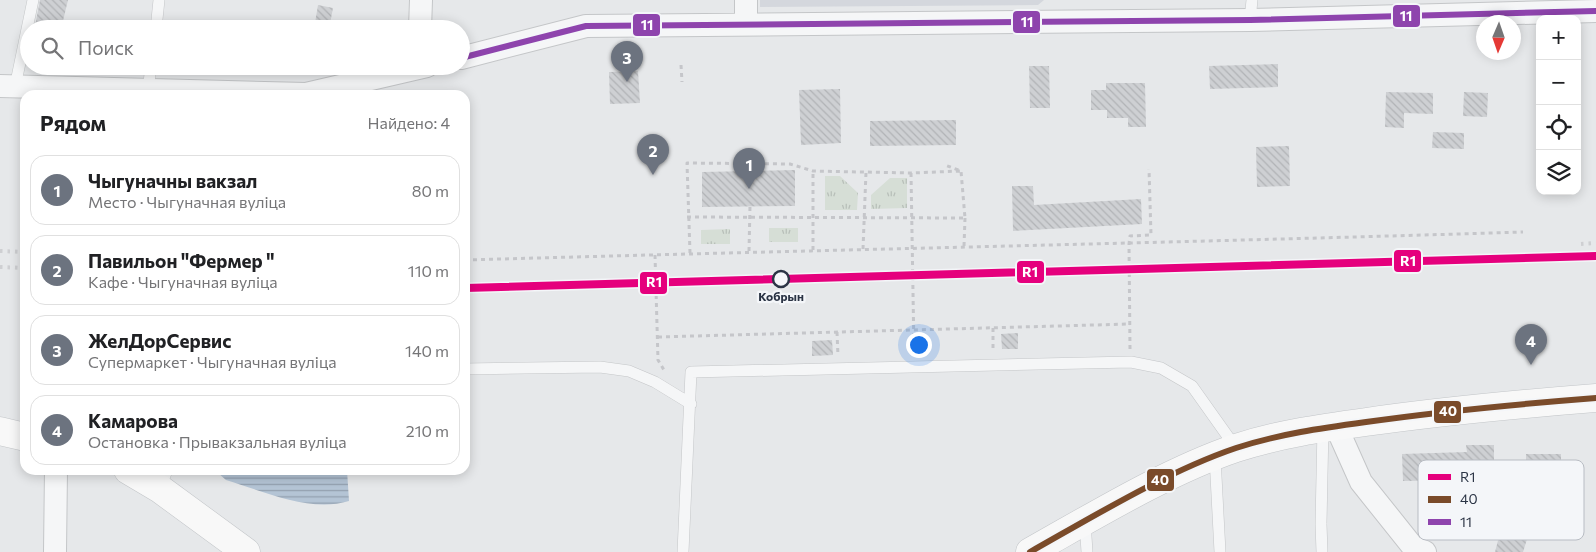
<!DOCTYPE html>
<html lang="ru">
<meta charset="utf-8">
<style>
body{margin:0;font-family:Commissioner,sans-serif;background:#f6f6f6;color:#202124}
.controls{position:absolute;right:15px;top:15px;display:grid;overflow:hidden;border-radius:10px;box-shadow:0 2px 12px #0003}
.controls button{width:45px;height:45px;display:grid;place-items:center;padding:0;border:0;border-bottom:1px solid #e0e0e0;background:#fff;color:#202124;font:25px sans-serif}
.compass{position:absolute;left:1476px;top:15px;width:45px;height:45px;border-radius:50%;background:#fff;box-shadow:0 2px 12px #0003;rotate:182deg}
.you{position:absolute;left:918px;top:344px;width:18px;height:18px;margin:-12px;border:4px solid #fff;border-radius:50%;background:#1a73e8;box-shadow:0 0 0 8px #1a73e833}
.badge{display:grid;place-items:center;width:32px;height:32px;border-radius:50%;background:#6c737f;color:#fff;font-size:16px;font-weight:700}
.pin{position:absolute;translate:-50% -41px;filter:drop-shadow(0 1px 2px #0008)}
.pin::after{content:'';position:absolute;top:26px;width:18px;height:15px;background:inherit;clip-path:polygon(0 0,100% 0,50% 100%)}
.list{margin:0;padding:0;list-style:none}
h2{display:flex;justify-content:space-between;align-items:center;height:65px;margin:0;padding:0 20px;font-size:21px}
h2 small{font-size:16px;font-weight:400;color:#757577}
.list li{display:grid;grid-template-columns:32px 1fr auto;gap:15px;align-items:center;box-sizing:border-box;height:70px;margin:0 10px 10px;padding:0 10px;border:1px solid #e0e0e0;border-radius:15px}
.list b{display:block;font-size:19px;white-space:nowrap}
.list p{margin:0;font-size:16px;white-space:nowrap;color:#757577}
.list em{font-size:16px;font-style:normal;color:#757577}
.icon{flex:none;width:28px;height:28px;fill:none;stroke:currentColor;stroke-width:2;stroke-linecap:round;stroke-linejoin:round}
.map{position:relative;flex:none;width:1596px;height:552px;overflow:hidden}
.search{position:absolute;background:#fff;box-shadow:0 2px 12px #0003;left:20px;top:20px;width:450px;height:55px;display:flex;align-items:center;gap:12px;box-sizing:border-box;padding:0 18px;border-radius:28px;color:#757577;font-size:19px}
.panel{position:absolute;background:#fff;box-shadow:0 2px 12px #0003;left:20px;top:90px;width:450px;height:385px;border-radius:15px}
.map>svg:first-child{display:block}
.built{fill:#d4d7dd}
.grass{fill:url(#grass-tufts)}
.water{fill:url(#water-rules)}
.building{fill:url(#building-back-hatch)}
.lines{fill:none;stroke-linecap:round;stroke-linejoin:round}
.lane-casing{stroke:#c4c6c8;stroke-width:12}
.street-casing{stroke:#c4c6c8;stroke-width:24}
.primary-casing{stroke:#c2c5c8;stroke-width:29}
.path{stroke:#c5c6ca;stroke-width:3;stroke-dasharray:4 4;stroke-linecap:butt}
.lane{stroke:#f5f6f7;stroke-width:11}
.street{stroke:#f5f6f7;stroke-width:22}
.primary{stroke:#f8f8f8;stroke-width:28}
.rail{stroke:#cecfd2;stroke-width:4;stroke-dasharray:2.5 5;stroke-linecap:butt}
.path-bridge{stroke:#c5c6ca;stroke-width:3;stroke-dasharray:4 4;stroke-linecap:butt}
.bus-1-casing{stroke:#f4f6f9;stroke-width:10}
.bus-2-casing{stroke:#f4f6f9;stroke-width:10}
.bus-1{stroke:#7a4b2a;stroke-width:6}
.bus-2{stroke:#8e44ad;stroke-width:6}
.rail-1-casing{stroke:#f4f6f9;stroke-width:11}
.rail-1{stroke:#e5007d;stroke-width:8}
.stop-dot{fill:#f4f6f9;stroke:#2b3445;stroke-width:2.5}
.labels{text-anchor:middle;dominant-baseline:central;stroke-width:4.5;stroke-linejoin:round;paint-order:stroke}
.stop-label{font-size:12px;font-weight:bold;fill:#2b3445;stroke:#f4f6f9}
.key{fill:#f4f6f9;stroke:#b8bcc3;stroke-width:1}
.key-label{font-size:14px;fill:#2b3445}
.line-badge{stroke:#f4f6f9;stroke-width:2}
.badge-label{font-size:14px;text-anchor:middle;font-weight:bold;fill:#fff}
</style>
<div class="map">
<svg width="1596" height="552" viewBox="0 0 1596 552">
<defs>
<pattern id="grass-tufts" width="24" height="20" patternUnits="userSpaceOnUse" patternTransform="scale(1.25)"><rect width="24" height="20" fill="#d6ded6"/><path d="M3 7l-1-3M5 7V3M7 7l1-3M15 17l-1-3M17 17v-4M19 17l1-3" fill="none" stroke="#b8bfb9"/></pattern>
<pattern id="water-rules" width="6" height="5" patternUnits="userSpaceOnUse" patternTransform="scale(1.25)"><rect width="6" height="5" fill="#b4c4d5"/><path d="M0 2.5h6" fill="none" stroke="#93a0af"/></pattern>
<pattern id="building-back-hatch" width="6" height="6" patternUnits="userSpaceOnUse" patternTransform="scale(1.25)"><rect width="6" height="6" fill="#ced0d3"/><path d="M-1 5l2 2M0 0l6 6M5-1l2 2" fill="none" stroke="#b1b3b6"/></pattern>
</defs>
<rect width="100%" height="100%" fill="#e6e8ea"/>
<path class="built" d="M760 0H1044L1038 5 760 7Z"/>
<path class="grass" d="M825 176H840L858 193 857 210H825Z
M890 178H907V208L871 209V195Z
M769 228H798V242H769Z
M730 229V244H701V230Z"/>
<path class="water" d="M218 470H347L349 501C310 513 263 491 226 480L218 473Z"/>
<path class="building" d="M40 0H68L61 29 35 26Z
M318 5 333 8 329 29H314Z
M1278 64V87L1210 89 1209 66Z
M1029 66H1049L1050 108H1030Z
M638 71 640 103 610 104 609 72Z
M1106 83H1145L1146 127H1128V118H1107V110H1091V90H1106Z
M840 89 841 143 801 145 799 90Z
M1386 92 1433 93V114L1404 113V128L1385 127Z
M1464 92 1488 93 1487 117 1463 116Z
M956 120V145L870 146V121Z
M1433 132 1464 133V149L1432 148Z
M1289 146 1290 186 1257 187 1256 147Z
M795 170V206L702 207V172Z
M1012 186H1033L1034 205 1141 199 1142 224 1013 231Z
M1018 333V349H1002L1001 334Z
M832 340 833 355 812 356V341Z
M1466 445H1494V483H1467V480L1403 481 1402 454 1467 452Z
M1526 454H1561V483H1543V499H1526Z
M1501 529 1528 536 1523 552H1495Z"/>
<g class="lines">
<g class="lane-casing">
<path id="lane" d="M1250 20 1252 0
M156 29 159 0
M15 87 33 0
M148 91 151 66
M465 369 600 367 629 371 655 382 691 404
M1215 457 1220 552
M160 489 167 470
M1085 521 1087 552
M683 552 691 372 1131 362 1161 368 1192 386 1236 448
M1322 552 1321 524 1323 427"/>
</g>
<g class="street-casing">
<path id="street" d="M746 0V24
M420 29 421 0
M461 58 586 26 1250 20 1596 11
M0 86 306 94 427 66
M1336 426 1361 482 1413 547 1425 552
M55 552 56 470"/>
</g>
<g class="primary-casing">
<path id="primary" d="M0 431 25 437
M128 470 160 489 246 552
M1030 552C1094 516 1168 471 1236 448 1279 434 1322 428 1366 422 1443 411 1519 404 1596 398"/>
</g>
<path class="path" d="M681 65 682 82
M747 171V164
M687 217 965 218 961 171 945 165
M964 246 965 218
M863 249 866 172
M813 250V171
M749 251 750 206
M690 253 687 163 790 164 813 171 911 173 961 171
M655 255 658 360 664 370
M465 260C818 250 1170 243 1523 232
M993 328V351
M837 332 838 356
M658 337 1130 324
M1130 349 1129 244 1130 236 1151 235 1149 169"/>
<use href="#lane" class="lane"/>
<use href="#street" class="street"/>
<use href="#primary" class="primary"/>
<path class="rail" d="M1581 244 1596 243
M0 251 25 252
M0 267 25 268"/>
<path class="path-bridge" d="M911 173 914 352"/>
<g class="bus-1-casing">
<path id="bus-1" d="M1030 552C1094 516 1168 471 1236 448 1279 434 1322 428 1366 422 1443 411 1519 404 1596 398"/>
</g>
<g class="bus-2-casing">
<path id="bus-2" d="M461 58 586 26 1250 20 1596 11"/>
</g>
<use href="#bus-1" class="bus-1"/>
<use href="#bus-2" class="bus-2"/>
<g class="rail-1-casing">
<path id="rail-1" d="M465 288 1596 256"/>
</g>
<use href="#rail-1" class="rail-1"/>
</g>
<circle class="stop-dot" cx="781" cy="279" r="8"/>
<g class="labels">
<g class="stop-label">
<text x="781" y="296">Кобрын</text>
</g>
</g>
<rect x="1418" y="460" width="166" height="80" rx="8" class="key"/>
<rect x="1428" y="474" width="23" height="6" fill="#e5007d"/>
<rect x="1428" y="496" width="23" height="7" fill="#7a4b2a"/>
<rect x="1428" y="519" width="23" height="6" fill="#8e44ad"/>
<g class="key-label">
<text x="1460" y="482">R1</text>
<text x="1460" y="504">40</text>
<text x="1460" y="527">11</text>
</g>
<g class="line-badge">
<rect x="1392" y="4" width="29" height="24" rx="5" fill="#8e44ad"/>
<rect x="1012" y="10" width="29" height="24" rx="5" fill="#8e44ad"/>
<rect x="632" y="13" width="29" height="24" rx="5" fill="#8e44ad"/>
<rect x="1393" y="249" width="29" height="24" rx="5" fill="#e5007d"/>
<rect x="1016" y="260" width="29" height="24" rx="5" fill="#e5007d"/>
<rect x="639" y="271" width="29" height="24" rx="5" fill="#e5007d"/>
<rect x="1433" y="400" width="29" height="24" rx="5" fill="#7a4b2a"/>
<rect x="1146" y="468" width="29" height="24" rx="5" fill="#7a4b2a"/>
</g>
<g class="badge-label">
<text x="1406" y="21">11</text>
<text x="1027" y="27">11</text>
<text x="647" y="30">11</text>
<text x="1408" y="266">R1</text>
<text x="1030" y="277">R1</text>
<text x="654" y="287">R1</text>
<text x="1448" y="416">40</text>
<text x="1160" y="485">40</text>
</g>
</svg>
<div class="controls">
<button>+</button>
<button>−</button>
<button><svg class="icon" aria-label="locate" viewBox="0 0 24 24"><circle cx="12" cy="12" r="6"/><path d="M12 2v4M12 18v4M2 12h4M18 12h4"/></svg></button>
<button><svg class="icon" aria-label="layers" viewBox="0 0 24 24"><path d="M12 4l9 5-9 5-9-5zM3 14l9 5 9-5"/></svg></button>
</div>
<svg class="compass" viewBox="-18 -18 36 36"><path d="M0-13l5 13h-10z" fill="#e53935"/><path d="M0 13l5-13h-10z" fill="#757577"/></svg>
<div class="you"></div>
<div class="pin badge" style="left:749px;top:189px">1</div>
<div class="pin badge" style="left:653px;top:175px">2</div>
<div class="pin badge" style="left:627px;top:82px">3</div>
<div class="pin badge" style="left:1531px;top:365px">4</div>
<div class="search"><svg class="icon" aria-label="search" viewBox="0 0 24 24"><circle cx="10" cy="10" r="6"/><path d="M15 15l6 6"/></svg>Поиск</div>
<section class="panel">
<h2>Рядом<small>Найдено: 4</small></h2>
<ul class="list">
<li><span class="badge">1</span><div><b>Чыгуначны вакзал</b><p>Место · Чыгуначная вуліца</p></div><em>80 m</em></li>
<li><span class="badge">2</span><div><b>Павильон &quot;Фермер &quot;</b><p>Кафе · Чыгуначная вуліца</p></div><em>110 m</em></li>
<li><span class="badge">3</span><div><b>ЖелДорСервис</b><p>Супермаркет · Чыгуначная вуліца</p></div><em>140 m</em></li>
<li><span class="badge">4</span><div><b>Камарова</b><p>Остановка · Прывакзальная вуліца</p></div><em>210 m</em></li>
</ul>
</section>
</div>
